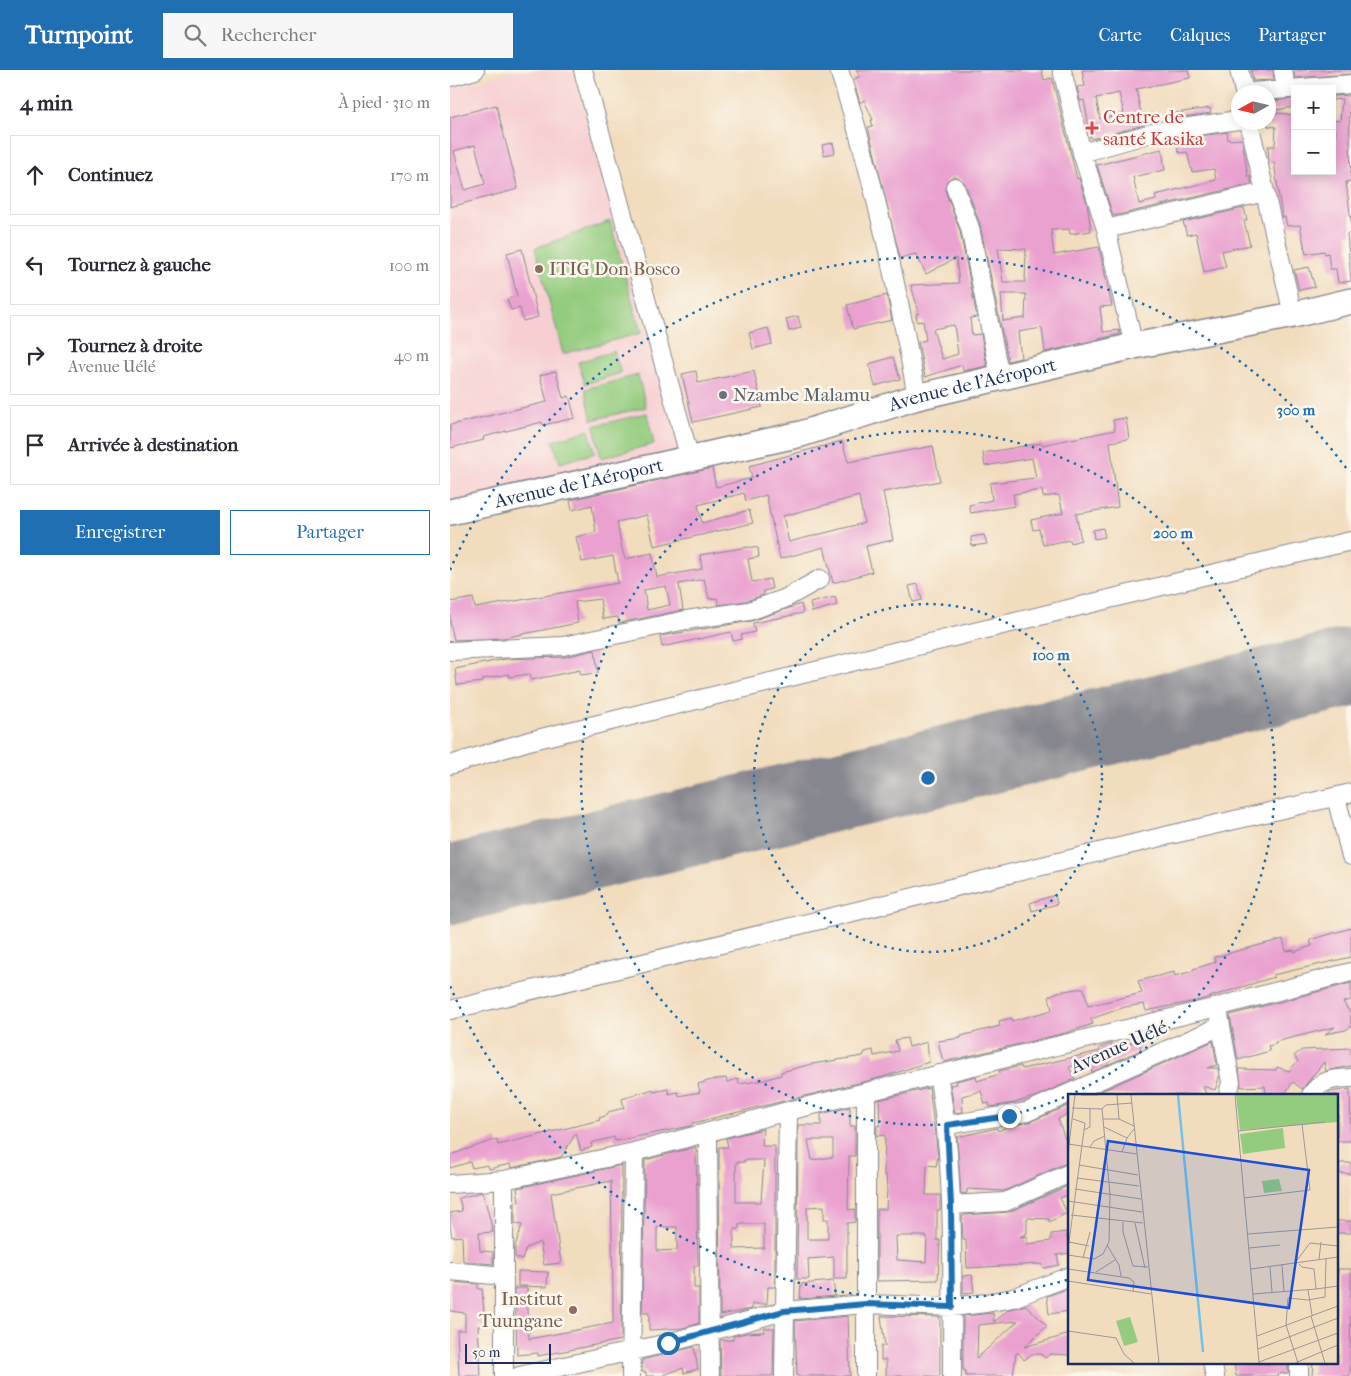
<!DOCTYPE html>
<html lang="fr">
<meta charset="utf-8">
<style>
body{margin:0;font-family:"IM FELL French Canon",serif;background:#f7f7f7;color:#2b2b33}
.controls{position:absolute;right:15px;top:15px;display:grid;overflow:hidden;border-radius:0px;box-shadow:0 2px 12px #0003}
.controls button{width:45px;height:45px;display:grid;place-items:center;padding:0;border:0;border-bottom:1px solid #e1e1e2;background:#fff;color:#2b2b33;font:25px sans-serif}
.compass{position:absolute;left:781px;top:15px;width:45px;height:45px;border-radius:50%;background:#fff;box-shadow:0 2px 12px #0003;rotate:262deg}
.scale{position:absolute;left:15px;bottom:12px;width:86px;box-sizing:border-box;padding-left:5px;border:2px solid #1b2f5e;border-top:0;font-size:14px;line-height:18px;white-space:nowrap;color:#1b2f5e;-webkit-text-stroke:4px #fbf7ec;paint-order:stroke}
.stop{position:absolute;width:15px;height:15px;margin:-11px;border:4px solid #1f6fb2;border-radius:50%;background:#fff}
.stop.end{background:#1f6fb2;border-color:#fff;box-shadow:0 1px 5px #0008}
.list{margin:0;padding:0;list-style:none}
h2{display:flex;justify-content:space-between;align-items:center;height:65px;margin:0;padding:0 20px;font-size:21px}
h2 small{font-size:16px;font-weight:400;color:#7c7c81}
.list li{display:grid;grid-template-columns:32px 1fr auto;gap:15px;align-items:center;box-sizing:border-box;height:80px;margin:0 10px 10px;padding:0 10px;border:1px solid #e1e1e2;border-radius:0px}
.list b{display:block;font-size:19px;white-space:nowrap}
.list p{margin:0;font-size:16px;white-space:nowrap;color:#7c7c81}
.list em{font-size:16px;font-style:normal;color:#7c7c81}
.actions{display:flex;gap:10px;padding:15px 20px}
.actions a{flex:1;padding:11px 0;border:1px solid #1f6fb2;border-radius:0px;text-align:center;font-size:18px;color:#1f6fb2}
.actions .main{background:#1f6fb2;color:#fff}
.icon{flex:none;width:28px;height:28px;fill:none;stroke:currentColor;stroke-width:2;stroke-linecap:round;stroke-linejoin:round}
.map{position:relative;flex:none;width:901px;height:1306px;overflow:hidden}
header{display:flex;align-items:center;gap:30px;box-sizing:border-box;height:70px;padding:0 25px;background:#1f6fb2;color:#fff}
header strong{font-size:24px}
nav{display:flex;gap:28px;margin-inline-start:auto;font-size:18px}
.search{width:350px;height:45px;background:#f7f7f7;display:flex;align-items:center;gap:12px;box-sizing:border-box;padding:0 18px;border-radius:0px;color:#7c7c81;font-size:19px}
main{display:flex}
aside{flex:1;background:#fff}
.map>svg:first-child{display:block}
.built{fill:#f7cfd2}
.green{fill:#94cc7f;stroke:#587e6e}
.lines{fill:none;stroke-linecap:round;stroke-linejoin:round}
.runway{stroke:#86868e;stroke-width:79}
.building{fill:#eaa1d0;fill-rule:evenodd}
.minor-casing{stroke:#86868e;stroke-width:20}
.highway-casing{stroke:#86868e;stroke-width:28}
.minor{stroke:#fff;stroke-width:18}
.highway{stroke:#fff;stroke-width:25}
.route{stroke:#1f6fb2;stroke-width:6}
.ring{fill:none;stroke:#1f6fb2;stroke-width:2.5;stroke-dasharray:2.5 5}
.health-dot{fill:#e0444e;stroke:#fbf7ec;stroke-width:2}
.education-dot{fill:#8d6e63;stroke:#fbf7ec;stroke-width:2}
.worship-dot{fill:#6b7280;stroke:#fbf7ec;stroke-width:2}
.labels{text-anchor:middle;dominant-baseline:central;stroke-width:5;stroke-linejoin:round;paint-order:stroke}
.health-label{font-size:19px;fill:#be3a42;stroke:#fbf7ec;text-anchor:start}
.education-label{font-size:19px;fill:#785e54;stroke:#fbf7ec;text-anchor:start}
.street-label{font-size:19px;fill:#1b2f5e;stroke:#fbf7ec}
.worship-label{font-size:19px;fill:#5b616d;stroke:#fbf7ec;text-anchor:start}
.inset-river{fill:none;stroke:#6fc2eb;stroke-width:2.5}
.inset-road{fill:none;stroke:#9c9798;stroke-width:1}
.view{fill:#1d4ed8;fill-opacity:0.15;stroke:#1d4ed8;stroke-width:2.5}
.inset-edge{fill:none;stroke:#1b2f5e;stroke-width:2.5}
.centre{fill:#1f6fb2;stroke:#fbf7ec;stroke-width:2.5}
.ring-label{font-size:15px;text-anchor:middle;font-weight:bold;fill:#1f6fb2;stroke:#fbf7ec;stroke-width:5;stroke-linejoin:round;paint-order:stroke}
</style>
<header>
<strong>Turnpoint</strong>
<div class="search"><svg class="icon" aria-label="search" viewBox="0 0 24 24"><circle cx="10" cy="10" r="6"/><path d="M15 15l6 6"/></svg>Rechercher</div>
<nav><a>Carte</a><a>Calques</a><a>Partager</a></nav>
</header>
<main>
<aside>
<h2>4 min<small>À pied · 310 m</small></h2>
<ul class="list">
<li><svg class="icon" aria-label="ahead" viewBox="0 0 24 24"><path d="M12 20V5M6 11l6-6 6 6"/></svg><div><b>Continuez</b></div><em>170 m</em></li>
<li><svg class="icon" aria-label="left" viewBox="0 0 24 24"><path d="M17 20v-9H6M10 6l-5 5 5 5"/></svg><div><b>Tournez à gauche</b></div><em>100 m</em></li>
<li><svg class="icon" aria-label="right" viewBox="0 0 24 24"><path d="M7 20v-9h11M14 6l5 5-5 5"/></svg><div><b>Tournez à droite</b><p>Avenue Uélé</p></div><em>40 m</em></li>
<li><svg class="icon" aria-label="arrive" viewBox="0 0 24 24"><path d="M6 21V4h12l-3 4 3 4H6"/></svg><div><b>Arrivée à destination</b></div></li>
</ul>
<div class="actions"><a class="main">Enregistrer</a><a>Partager</a></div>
</aside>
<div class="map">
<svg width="901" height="1306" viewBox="0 0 901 1306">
<rect width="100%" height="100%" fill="#fbf7ec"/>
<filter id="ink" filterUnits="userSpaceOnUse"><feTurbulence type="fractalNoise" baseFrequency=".02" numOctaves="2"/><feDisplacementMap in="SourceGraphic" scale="10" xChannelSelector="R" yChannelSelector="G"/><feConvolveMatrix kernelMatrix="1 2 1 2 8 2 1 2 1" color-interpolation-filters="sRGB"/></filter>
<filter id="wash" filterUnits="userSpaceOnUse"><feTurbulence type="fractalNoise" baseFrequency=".0096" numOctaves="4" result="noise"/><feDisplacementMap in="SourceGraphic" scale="20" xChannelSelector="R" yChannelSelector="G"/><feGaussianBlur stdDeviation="1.12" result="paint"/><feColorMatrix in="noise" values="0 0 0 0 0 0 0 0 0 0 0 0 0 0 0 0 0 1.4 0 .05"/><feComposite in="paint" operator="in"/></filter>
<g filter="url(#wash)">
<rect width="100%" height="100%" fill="#f2dcbe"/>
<path class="built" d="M70 0H123L229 379 0 435V18Z"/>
<path class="green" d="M160 151 191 263 113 284 85 178Z
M164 281 171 303 135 314 128 292Z
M188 305 196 337 142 350 135 319Z
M197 343 204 374 151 388 144 356Z
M139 360 145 383 110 393 103 371Z"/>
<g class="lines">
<path class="runway" d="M0 815 901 597"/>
</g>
<g id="blocks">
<path class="building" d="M406 0H592L594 10 602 8 627 109 629 108 637 133 641 161 620 164 619 159 601 160 604 185 649 177 662 236 650 237 653 262 669 260 670 264 595 282 592 258 568 262 571 288 558 291 530 154 515 113 507 107H502L497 111 495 120 510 161 527 247 520 248 522 265 531 264 537 296 513 301 512 295 475 307 468 272 476 270 473 251 467 252 466 244 469 243 461 215 509 213 506 188 476 204 466 184 450 188 419 61 418 57 423 56 421 50H423L414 30 410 33 403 10 410 6ZM548 178 576 179 575 212H553ZM551 224H576L575 248 553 251ZM504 255 508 284 492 289 483 259Z
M632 0H738L740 8 686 19 691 44H708L709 51 641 69 634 30 630 31 627 17 635 16ZM669 23 674 43 650 49 646 28Z
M801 0H823L824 10 803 11Z
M863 0H901V4L845 8 844 1Z
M899 25 901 111 896 112 901 151V163L897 164 901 211 888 213 886 199H880L878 183 875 184 874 181 856 184 850 155 837 156 835 147H832L824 92 819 93 818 76H825L826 57 818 56V42L845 45V101H882L886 60 882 59V50L890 51 892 29 882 30V26Z
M845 29V37L818 41V31Z
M46 35 68 119 0 137V47ZM25 75 35 114 15 120 4 81Z
M760 38 761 43 720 49 719 44Z
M777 62 778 70 792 69 798 107 800 106 802 114 663 146 647 95 712 79 715 100 683 107 689 134 706 130 705 125 766 110 764 99 742 102 737 82 729 83 726 72 738 68Z
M383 73 385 83 374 85 372 75Z
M794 138 797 150 794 151 800 175 772 181 776 197 754 202 746 163 737 165 733 152Z
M72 179 88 247 73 251 70 238 61 240 57 229 67 226 57 183Z
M859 197 865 217 849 220 844 200Z
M437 225 442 250 403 259 397 235Z
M348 246 351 258 339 261 336 249Z
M318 258 322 274 303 279 299 263Z
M443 287 450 309 425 316 419 294Z
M106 301 113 328 119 326 125 348 93 355 92 352 33 367 34 370 0 378V355L97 332 90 305Z
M246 301 248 313 304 301 312 337 243 352 232 304Z
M676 348 679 369 660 372 668 437 626 444 631 470 621 473 620 470 593 475 589 459 583 460 581 450 613 443 609 425 593 427 592 420 563 424 565 436 521 443 519 435 542 430 540 413 586 408 582 388 535 396 533 383 592 373V375L665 360 663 350Z
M392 371 398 392 483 376 490 411 433 422 443 470 416 476 422 502 383 513 374 477 330 489 316 425 296 431 294 423 248 435 252 453 299 440 303 453 204 476 197 445 167 452 172 479 175 489 202 483 207 507 252 499 250 485 298 477 308 478 309 487 298 489 302 512 320 509 322 519 313 521 314 525 296 531 269 535 267 528 259 529 254 509 229 514 233 540 169 553 168 547 153 549 150 529 125 532 128 553 53 568 4 570 0 552V532L23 528 25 538 168 513 163 486 132 492 126 467 146 462 142 435 122 440 120 430 262 398 266 417 302 408 299 396ZM409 426 414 453 339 472 333 446ZM216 516 220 535 197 540 194 520Z
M653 458 655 467 644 469 643 460Z
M534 465 537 474 522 476 521 467Z
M468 514 472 530 463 532 459 516Z
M385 527 387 535 362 542 360 533Z
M351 534 353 543 303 553 305 562 291 565 292 569 283 571 281 562 212 577 210 566 301 551Z
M145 580 148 603 130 605V600L81 610 80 604 59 607V604L32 609V612L7 615 5 599 55 589 114 587Z
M605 825 607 834 582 841 580 833Z
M901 858V887L823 905 824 907 750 930 696 941 694 934 675 937 641 949 643 954 615 963 494 992 492 988 488 971 511 968V966L550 956 549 951 561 948 562 951 602 940 599 926 608 922 634 918 638 936 692 923 688 911 724 902 725 906 743 901V899L766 892 764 887 833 869 836 881 844 880V882L862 876 860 870Z
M901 913V930L893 932 901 944V956L896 960 875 964 885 957 825 972 826 974 818 976 820 981 788 990 780 945Z
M457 968 459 977 477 972 479 992 433 1007 243 1053 241 1056 165 1071 164 1067 141 1073 142 1077 131 1081 126 1063 111 1087 103 1089 61 1098 60 1094 39 1099 38 1095 22 1098 20 1092 0 1098V1085L47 1069 48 1075 150 1050 149 1048 158 1045V1042L174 1038 172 1029 203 1019V1022L218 1019 219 1024 228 1022 229 1026 250 1022 248 1014 261 1010 276 1008 277 1012 288 1009 289 1014 314 1010 331 1005V1002L362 994 413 986 415 982 423 980 424 986 448 981 445 970Z
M689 971 691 980 642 1002 639 992 619 997 625 1009 587 1026 564 1033 540 1037 539 1033 535 1034 531 1021 512 1026 513 1042 505 1043 500 1015 507 1014 506 1011 526 1006 527 1011 550 1004 549 1001 571 996 572 999 650 981 649 978 661 974 662 977Z
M763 971 767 995 757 998H768L769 1008 765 1020 753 1016 756 1025H647V1023Z
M901 978V996L876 1001 874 992 852 1019 843 1012 834 1025H816L815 1016 791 1017 789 999 826 1000 827 997 839 1001 848 991 844 986 852 980Z
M479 1018 488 1086 486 1096 477 1095 476 1125H490V1140H487V1170H490L488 1210 427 1211V1139H436L437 1118 436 1105H434L435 1065 427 1066V1056L430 1055 429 1030ZM446 1166H477L476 1192 447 1190Z
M900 1019 901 1071H887L889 1029H887V1025H879V1022Z
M620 1035V1043L608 1049 615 1069 620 1066V1091L554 1121 517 1119V1123L511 1124 507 1067 547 1058 548 1061 559 1056 579 1052Z
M400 1037V1056H405V1086H399L398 1140 405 1139V1152L397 1153V1209H384V1187L358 1189 359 1209H347L348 1055H371V1044ZM358 1070H383V1087L362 1090ZM374 1136V1149H378V1169H357V1137Z
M313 1059 312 1076H325V1217H318L317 1234H302V1239L270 1245 269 1077H278L276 1068ZM294 1090H314L311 1132H286V1092H294ZM289 1154H314V1178L284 1179V1159H289Z
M246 1077 248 1196H244V1218H249V1253L233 1258 199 1260V1243H192L195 1090ZM207 1157H227V1180L207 1181Z
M889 1093H901V1104L889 1103Z
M172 1095 171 1270 88 1286V1283L67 1285 65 1218H77L79 1269 163 1253V1219L161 1111 101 1123 111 1193 94 1195 90 1172 76 1178 72 1190 65 1187V1176L72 1155 65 1154V1131L69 1132 67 1118Z
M620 1115V1124L610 1128 617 1143 599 1152V1149L577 1148V1163L570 1167 577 1166V1174L601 1171V1164L616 1162 617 1169H620V1183L607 1185 609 1195 594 1198 591 1194 517 1198 516 1170H513L512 1147 514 1145 559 1142Z
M33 1122 43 1162 29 1163 30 1181 43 1182V1194L13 1191 12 1166 2 1167 0 1155V1143L12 1141 9 1128Z
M887 1151H901V1163H887Z
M888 1199H901L900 1306H862L863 1292H888Z
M68 1201 98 1202 97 1217 68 1216Z
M522 1205 524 1222 513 1223V1206Z
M383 1211 385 1226 350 1229 351 1214Z
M0 1212 28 1214V1219H32L35 1256H28L31 1306H9L7 1260H15V1243L0 1241Z
M620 1218V1241L599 1244 597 1226Z
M576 1235 597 1256 574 1277 620 1264V1285L600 1284 595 1288 591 1284H582L574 1290 569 1283H566L563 1306H516L515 1300H513V1246L543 1243 544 1252 558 1240ZM568 1251 527 1288 528 1255Z
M398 1246 400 1306H347L345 1251Z
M431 1246 490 1247V1306H436V1290H431V1276H435Z
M314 1258H324L323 1306H271L270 1270H283V1266L296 1263 314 1262Z
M244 1277 248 1299 234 1303 233 1298 211 1306H196V1302H192V1290Z
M784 1292 821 1294 838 1292V1303L827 1304 828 1306H786Z"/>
</g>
</g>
<g filter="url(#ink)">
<use href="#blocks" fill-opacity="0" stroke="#86868e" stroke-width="1"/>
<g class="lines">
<g class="minor-casing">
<path id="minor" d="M133 0 240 389
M389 0C424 108 447 215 467 327
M612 0 632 83 656 159 684 276
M789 0 794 22
M833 0 836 18
M0 7 25 0
M802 22 901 14
M799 52 843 245
M632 83 705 62 788 50
M505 117 520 158 550 307
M656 159 815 122
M0 581 113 576 236 550 299 541 334 529 370 509
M0 695 79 671 753 506 901 471
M886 727 901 786
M0 940 711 767 901 723
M769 945 781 1012 778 1025
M488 1004C506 1104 502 1205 502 1306
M416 1022V1306
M861 1025C871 1009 884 1009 901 1008
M497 1055 577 1042 771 956
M258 1063 260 1306
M0 1114 54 1110 184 1082 338 1041 767 937 901 902
M501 1135 555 1132 620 1103
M0 1201 54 1206
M762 1292 765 1306
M849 1292V1306
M54 1306V1110
M69 1306 218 1273 334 1241 416 1234 502 1237 536 1233 563 1228 620 1206
M181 1306 184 1082
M334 1306 338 1041"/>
</g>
<g class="highway-casing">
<g id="highway">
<path id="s1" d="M0 442 351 364 467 327 684 276 843 245 901 231"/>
</g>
</g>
<use href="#minor" class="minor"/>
<use href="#highway" class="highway"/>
</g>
</g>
<g class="lines" filter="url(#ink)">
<path class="route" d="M218 1273 334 1241 416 1234 502 1237 501 1135 497 1055 559 1046"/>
</g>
<g class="ring">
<circle cx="478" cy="708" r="174"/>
<circle cx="478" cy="708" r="347"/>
<path d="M617 1210A521 521 0 0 1 0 916M0 500A521 521 0 0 1 899 402"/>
</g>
<path class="health-dot" d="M639.5 50.5h5v5h5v5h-5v5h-5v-5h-5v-5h5z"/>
<g class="education-dot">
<circle cx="89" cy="199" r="5"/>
<circle cx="123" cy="1240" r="5"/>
</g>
<circle class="worship-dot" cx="273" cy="325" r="5"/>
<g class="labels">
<g class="health-label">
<text x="653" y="47">Centre de<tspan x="653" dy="22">santé Kasika</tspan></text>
</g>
<g class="education-label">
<text x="99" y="199">ITIG Don Bosco</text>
<text x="113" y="1229" text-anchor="end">Institut<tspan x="113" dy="22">Tuungane</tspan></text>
</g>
<g class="street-label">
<text stroke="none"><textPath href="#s1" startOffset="538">Avenue de l'Aéroport</textPath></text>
<text stroke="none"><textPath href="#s1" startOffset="132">Avenue de l'Aéroport</textPath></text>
<text transform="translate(669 977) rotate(-24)">Avenue Uélé</text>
</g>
<g class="worship-label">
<text x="283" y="325">Nzambe Malamu</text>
</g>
</g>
<g transform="translate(618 1024)">
<rect width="270" height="270" fill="#f2dcbe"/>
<path d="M168 1H270V28L172 36ZM215 34 217 54 175 60 172 40ZM211 85 214 97 196 99 194 87ZM62 223 70 248 56 252 48 227Z" fill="#94cc7f"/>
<path class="inset-river" d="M110 1 135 258"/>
<path class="inset-road" d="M13 1H30M49 1 51 25M63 1 91 269M167 1 191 269M4 14 34 15M35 25H51L66 32M36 33 59 44M16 36 22 33V15M170 37 257 28M0 50 69 60M22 53 26 47 37 42M54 58 59 44 66 35M0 59 7 1M11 71 70 81M9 84 71 92M7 95 73 105M176 104 242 96 234 30M0 107 74 118M3 121 75 129M55 128V138L65 172 80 173M67 129 77 174M180 140 270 133M1 148 21 152M39 151 51 171 53 182M181 154 212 151M0 155 17 29 5 25M0 161 26 165 35 160 41 148 42 100 34 15 38 11 64 9M15 164 22 138M251 165 253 148M226 170 242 149 270 152M214 171 216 198M202 173 204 198M0 175 61 184 66 188 65 197M183 175 270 163M28 178 47 166M0 187 83 200M248 195 270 192M240 196 244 221M185 200 248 195 246 175 234 173 231 170M220 204 240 206 257 203 258 165M220 204 218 231 230 269M243 222 257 269M0 237 48 244 56 260 66 269M189 242 270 212M190 255 270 224M191 268 270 239M227 269 270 251"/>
<path class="view" d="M40 47 241 76 221 214 20 186Z"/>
<rect width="270" height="270" class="inset-edge"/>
</g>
<circle cx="478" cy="708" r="8" class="centre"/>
<g class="ring-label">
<text x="846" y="345">300 m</text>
<text x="723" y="468">200 m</text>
<text x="601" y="590">100 m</text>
</g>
</svg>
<div class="controls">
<button>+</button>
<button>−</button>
</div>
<svg class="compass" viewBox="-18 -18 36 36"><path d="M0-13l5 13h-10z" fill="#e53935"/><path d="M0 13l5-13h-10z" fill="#7c7c81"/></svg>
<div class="scale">50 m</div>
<div class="stop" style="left:218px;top:1273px"></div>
<div class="stop end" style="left:559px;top:1046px"></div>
</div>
</main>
